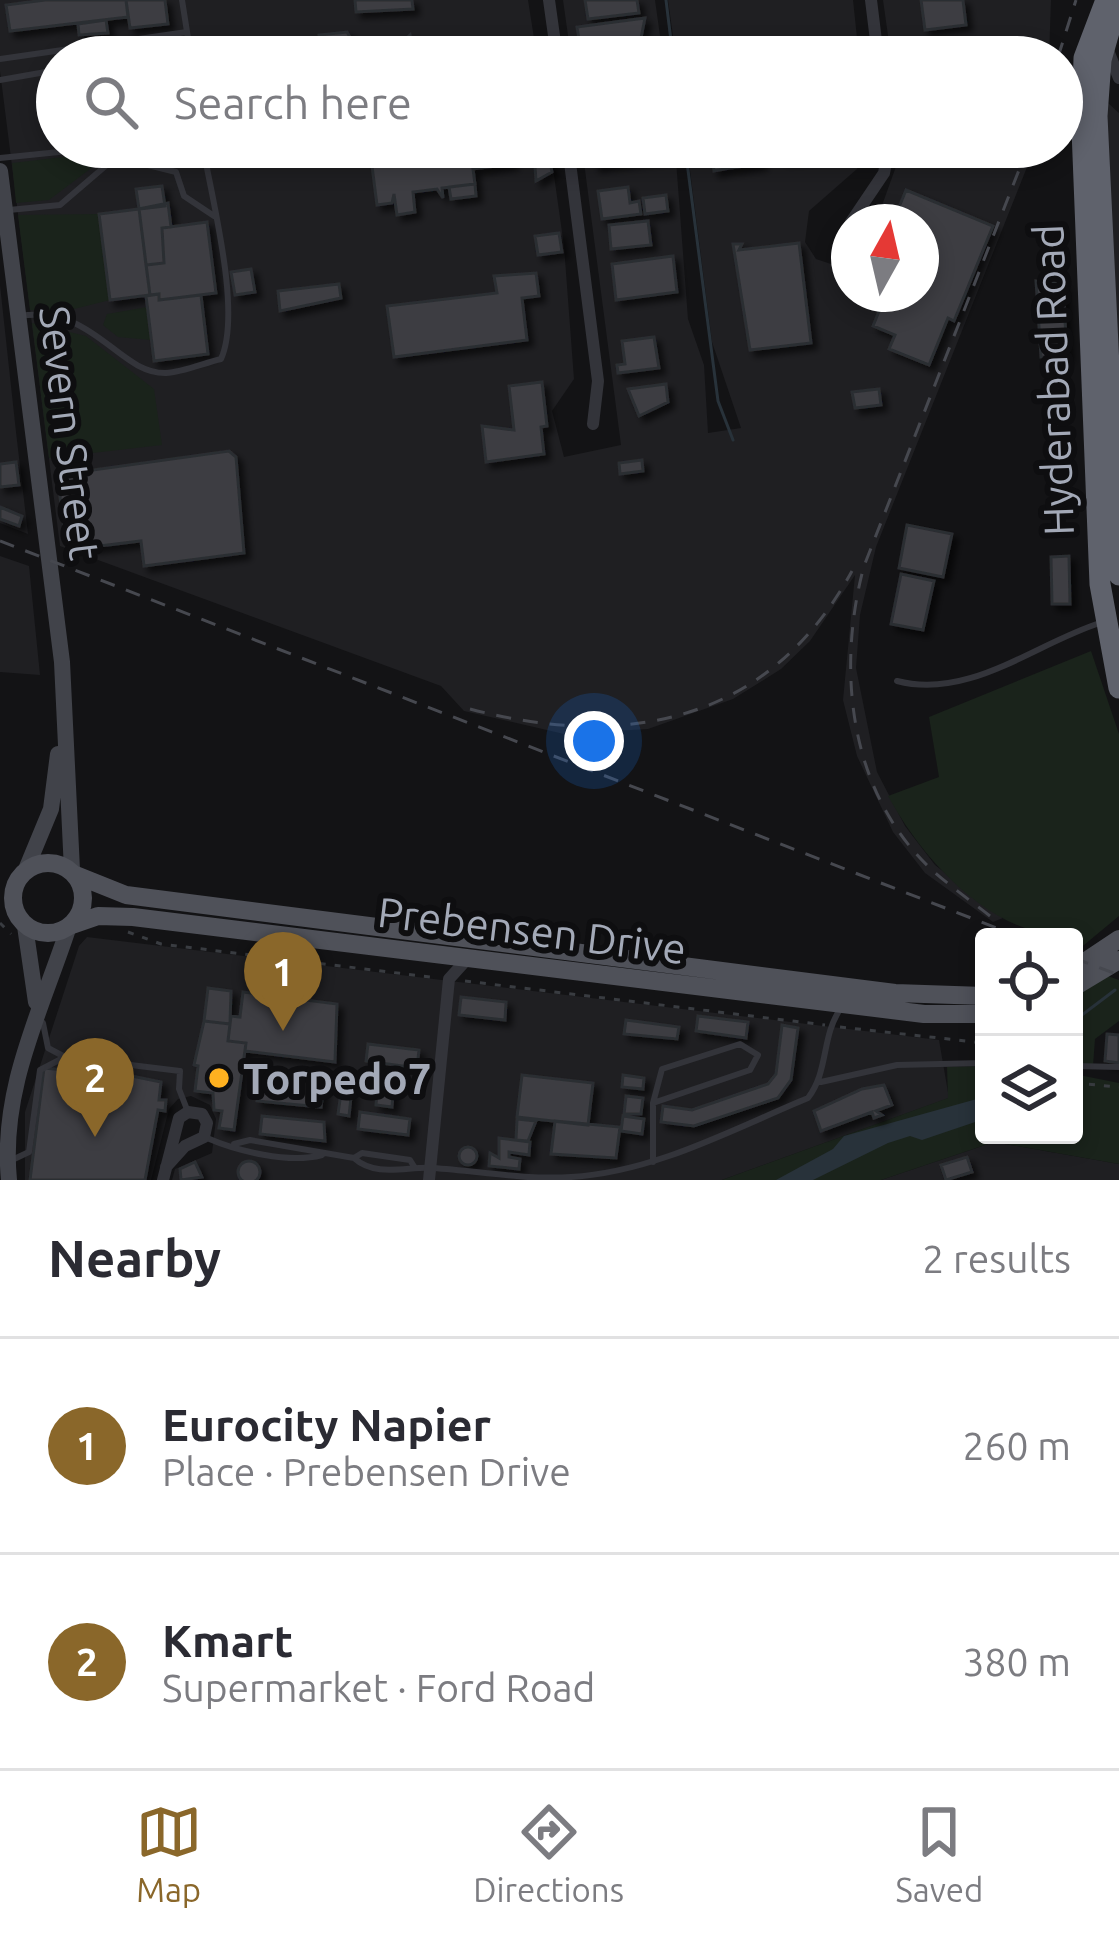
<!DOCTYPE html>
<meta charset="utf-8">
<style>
body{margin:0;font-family:Ubuntu,sans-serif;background:#f2f2f3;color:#2b2b33}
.controls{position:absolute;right:36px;bottom:36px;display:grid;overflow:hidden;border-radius:12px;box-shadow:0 6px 18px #0003}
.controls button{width:108px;height:108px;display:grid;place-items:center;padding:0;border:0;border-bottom:3px solid #e1e1e2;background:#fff;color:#2b2b33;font:60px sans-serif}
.compass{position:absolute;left:831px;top:204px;width:108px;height:108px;border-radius:50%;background:#fff;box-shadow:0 6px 18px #0003;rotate:8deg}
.you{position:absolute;left:594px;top:741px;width:42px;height:42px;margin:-30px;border:9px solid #fff;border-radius:50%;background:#1a73e8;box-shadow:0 0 0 18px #1a73e833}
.badge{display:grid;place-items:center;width:78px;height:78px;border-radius:50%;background:#8a672a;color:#fff;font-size:39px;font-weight:700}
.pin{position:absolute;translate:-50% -99px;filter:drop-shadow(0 3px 6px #0008)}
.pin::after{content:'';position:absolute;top:63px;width:42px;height:36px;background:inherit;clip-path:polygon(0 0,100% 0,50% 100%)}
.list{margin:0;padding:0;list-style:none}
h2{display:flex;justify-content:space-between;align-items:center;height:156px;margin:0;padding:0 48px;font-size:51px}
h2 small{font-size:39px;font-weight:400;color:#7c7c81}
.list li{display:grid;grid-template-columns:78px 1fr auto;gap:36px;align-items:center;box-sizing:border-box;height:216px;padding:0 48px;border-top:3px solid #e1e1e2}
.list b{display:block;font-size:45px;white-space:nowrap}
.list p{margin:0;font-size:39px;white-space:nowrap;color:#7c7c81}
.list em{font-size:39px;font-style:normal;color:#7c7c81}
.icon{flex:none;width:66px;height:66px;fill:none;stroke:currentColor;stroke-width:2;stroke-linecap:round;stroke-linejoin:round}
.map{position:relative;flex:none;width:1119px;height:1180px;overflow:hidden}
.search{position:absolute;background:#fff;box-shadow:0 6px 18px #0003;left:36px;right:36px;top:36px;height:132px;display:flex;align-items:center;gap:30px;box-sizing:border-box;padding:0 42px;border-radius:66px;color:#7c7c81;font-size:45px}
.sheet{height:588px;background:#fff}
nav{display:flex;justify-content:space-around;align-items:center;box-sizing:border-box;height:168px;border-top:3px solid #e1e1e2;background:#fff;font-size:33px;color:#7c7c81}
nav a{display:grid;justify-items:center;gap:6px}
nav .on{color:#8a672a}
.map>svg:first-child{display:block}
.built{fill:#1f1f22}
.green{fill:#1a231b}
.water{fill:#28323a}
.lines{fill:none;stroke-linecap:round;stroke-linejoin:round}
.stream{stroke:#28323a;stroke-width:3}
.building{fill:#3c3e43;stroke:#2c2d31;stroke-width:3;filter:url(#shadow)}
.path{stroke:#393c41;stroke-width:3;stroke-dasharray:6 9;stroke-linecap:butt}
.lane{stroke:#33343a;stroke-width:6}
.street{stroke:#33343a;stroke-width:12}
.secondary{stroke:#41434a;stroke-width:16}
.primary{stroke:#4f5159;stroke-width:18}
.highway{stroke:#5f626c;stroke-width:21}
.rail{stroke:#46484f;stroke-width:3;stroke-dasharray:15 12;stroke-linecap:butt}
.poi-dot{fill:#ffb120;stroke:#0e0e10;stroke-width:4.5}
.labels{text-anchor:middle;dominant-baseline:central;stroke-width:12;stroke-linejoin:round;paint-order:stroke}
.street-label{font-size:42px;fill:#a3a9b7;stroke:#0e0e10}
.poi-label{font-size:42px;font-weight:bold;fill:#a3a9b7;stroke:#0e0e10;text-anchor:start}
</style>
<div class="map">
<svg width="1119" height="1180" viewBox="0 0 1119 1180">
<defs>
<filter id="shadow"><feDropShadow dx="5.5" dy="5.5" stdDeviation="3" flood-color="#0009"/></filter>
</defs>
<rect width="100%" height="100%" fill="#131315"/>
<path class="built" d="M0 0H528L537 57H57V147H550L564 246 574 379 552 411 564 457 621 445 582 147H675L688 319 704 365 708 433 741 428 712 342 687 147H868L857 169 809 211 805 242 816 259 834 265 849 261V294H921V222H876L903 147H1035L876 547 860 615 856 668 877 772 905 826 935 865 1003 918 993 922 925 873 893 832 857 756 843 700 855 575 810 641 781 669 733 699 648 729 564 734 464 711 441 686 60 546 0 71Z
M563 0H655L663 57H571Z
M668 0H853L859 57H676Z
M883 0H1051L1049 57H891Z
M1108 103 1119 113V359L1102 106Z
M0 285 16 432 28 534 0 523Z
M0 556 29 566 40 675 0 672Z
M87 937 939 1040 949 1098 722 1180H172L175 1169 212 1153 216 1119 210 1105 191 1096 178 1099 169 1109 151 1180H25V1112L79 946Z
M994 1142 1119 1164V1180H881Z"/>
<path class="green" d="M114 151 49 200 16 203 12 163Z
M99 214 110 300 66 311 30 310 18 215Z
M147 307 151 340 118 337 103 325 107 314Z
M32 323 86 336 154 389 162 445 49 458Z
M1091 651 1119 734V916L1078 950 1074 937C992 937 925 863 888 796L939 777 929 717Z
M1105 975 1119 980V1021L1095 1039 1093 1066 1074 1063V995Z
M984 1066V1135H1074V1074L1119 1083V1164L994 1142 881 1180H722L948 1098 947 1067Z"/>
<path class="water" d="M984 1097V1119L922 1140 910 1136 888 1143 813 1180H776L833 1149 844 1136Z"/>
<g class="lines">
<path class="stream" d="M666 0 673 57
M685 147 718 401 733 440
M1074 1021 1115 990"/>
</g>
<path class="building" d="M45 0H126L128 17 10 31 6 5Z
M126 0H165L168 24 130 28Z
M355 0H412L413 9 356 12Z
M585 0H637L639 13 588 19Z
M921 0H963L966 25 925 30Z
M645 18 641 38 580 46 577 27Z
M106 20 108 33 79 35 78 24Z
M347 32 354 44 321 51 319 35Z
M410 35 413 57H362L361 42 405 40Z
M369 147H433L434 158 372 166Z
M470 147H510L512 164 473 169 475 184 442 188 443 198 437 189 413 192 415 212 397 215 394 194 392 203 377 205 372 166 461 155 460 149Z
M592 147H668L669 156 595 166Z
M711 147H727L730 168 714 171Z
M727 147H759L761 164 730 168Z
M781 147H820L821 155 783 159Z
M548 151 552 172 536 181 534 152Z
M475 184 476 196 451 199 449 187Z
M162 186 165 206 139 209 136 189Z
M628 187 630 203 639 201 641 214 602 219 598 191Z
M906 190 993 226 954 321 948 318 929 365 889 349 895 335 873 326 886 294H921V222H893Z
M666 195 668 211 645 214 643 198Z
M168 203 171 227 162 228 164 263 146 265 139 209Z
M139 209 150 295 110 300 99 214Z
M648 221 651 245 611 249 609 225Z
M207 222 216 293 159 300V294L150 295 146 265 164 263 162 228Z
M559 233 562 252 538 255 535 236Z
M799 243 811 343 750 350 733 244H742L739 250Z
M673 256 677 292 616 300 612 264Z
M251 269 255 292 235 295 231 272Z
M536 273 539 296 522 298 527 340 394 357 387 306 497 293 494 276Z
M1036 281 1063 284 1067 356 1041 357Z
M339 284 341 298 280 311 278 291Z
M159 294V300L201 295 208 354 154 361 146 296Z
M654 337 659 368 618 373 617 365 625 364 622 341Z
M542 382 547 426 541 427 544 454 486 462 482 426 514 430 509 386Z
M666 384 668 402 639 416 628 389Z
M879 389 881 405 855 408 852 392Z
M229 451 236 457 244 553 144 566 141 541 91 547 88 522 64 526 57 475Z
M642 460 643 471 620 474 619 463Z
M16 462 19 485 0 487V464Z
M0 507 22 516 19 526 0 519Z
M907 525 952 534 943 577 899 568Z
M1069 556 1070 604H1052L1051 557Z
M901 574 934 581 923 630 891 624Z
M208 988 231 991 230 1024 204 1021Z
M243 992 337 1004 335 1062 245 1051 246 1043 228 1041 231 1016 240 1017Z
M461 997 506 1002 505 1020 459 1015Z
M698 1016 748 1022 746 1038 696 1031Z
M626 1020 679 1027 677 1039 624 1034Z
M204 1021 230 1024 228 1041 246 1043 234 1130 219 1128 222 1111 214 1110 213 1093 195 1091 198 1066 194 1065Z
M782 1025 798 1028 791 1080 778 1098 694 1126 661 1122 663 1106 692 1110 768 1084 776 1074Z
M1107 1034 1119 1035V1063L1105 1061Z
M368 1044 419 1050 417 1068 366 1061Z
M78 1065 161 1082 159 1100H166L165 1111 158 1110 145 1180H30L44 1068 73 1071Z
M262 1068 325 1076 321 1107 257 1101Z
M379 1071 395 1073 392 1107 376 1105Z
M522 1075 593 1083 588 1125 517 1117Z
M623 1075 644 1078 643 1089 622 1087Z
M343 1078 353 1079 349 1116 338 1114Z
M884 1085 892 1105 876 1111 882 1115 874 1118 872 1112 821 1131 814 1111 862 1089Z
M626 1096 643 1098 641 1114H624Z
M360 1112 410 1119 408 1135 358 1129Z
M262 1116 324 1122 325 1141 260 1134Z
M623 1116 644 1119 642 1134 621 1131Z
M517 1119 536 1121 528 1141 516 1140Z
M555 1121 620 1127 616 1158 551 1154Z
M499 1138 530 1142 529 1155 509 1152V1157L520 1159 519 1169 489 1166 490 1153 499 1158Z
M459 1156a9 9 0 1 1 18 0a9 9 0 1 1-18 0Z
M967 1157 972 1172 946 1180 941 1165Z
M238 1172a11 11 0 1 1 22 0a11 11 0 1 1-22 0Z
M195 1162 202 1177 181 1180 180 1169Z"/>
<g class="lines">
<path class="path" d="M0 923 11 934
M128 932 161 944 438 978
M465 981 825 1025
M840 1027 984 1043
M1074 1083 1119 1087"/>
<path class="lane" d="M182 0 191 57
M120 57H159
M0 59 187 32
M0 80 57 70
M0 158 108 147
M158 161 184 153 188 147
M9 210 60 205 116 157 176 172 184 196 214 216
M20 316C95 305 118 374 166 373 183 372 204 363 221 359 242 312 212 200 203 147
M897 681C970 700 1036 643 1100 623
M65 1057 180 1071 179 1089 188 1112
M1074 1066 1119 1067
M821 1082 897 1065 984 1063
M653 1103 750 1070 758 1055 740 1044 662 1069 653 1103V1162
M207 1138C237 1151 289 1164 322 1155
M234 1144 250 1140 354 1158 362 1153 410 1160 415 1168
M354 1158C376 1178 408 1166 433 1168 479 1171 524 1180 571 1177 655 1172 733 1129 808 1098 829 1071 821 1036 841 1008
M12 1160 29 1152 40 1070 65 1057 48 1048 43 1023"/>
<path class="street" d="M549 0 557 57
M871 0 878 57
M1107 48 1119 78
M568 147 598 381 593 424
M851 222 884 173 889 147
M163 1180 179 1118 188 1112 202 1114 207 1123 204 1137 185 1146 166 1167
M429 1180 449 979 468 958"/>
<path class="secondary" d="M0 171 62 662 72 870
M27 867 51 809 58 754
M25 926 36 1002
M9 1180C0 1090 41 1011 68 929"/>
<path class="primary" d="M13 898a35 35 0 1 1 70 0a35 35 0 1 1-70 0Z
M76 875 126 895 895 993 984 996
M72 925 98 916 133 917 924 1014H984
M1074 969 1119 939
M1074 987 1119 960"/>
<path class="highway" d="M1106 0 1084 58 1082 130 1100 584 1119 688
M1118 0 1101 60 1097 116 1119 575"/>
<path class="rail" d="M1058 57 1076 0
M0 541 1020 937
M470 709C626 750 769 723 852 571
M990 916C971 901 950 886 932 870 849 793 836 670 864 566L1028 147
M1074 958 1119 975"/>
</g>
<circle class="poi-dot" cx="219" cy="1078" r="12"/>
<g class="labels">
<g class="street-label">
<text transform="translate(1053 380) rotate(-92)">Hyderabad Road</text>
<text transform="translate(70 433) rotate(83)">Severn Street</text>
<text transform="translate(532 930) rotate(7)">Prebensen Drive</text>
</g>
<g class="poi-label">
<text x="243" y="1078">Torpedo7</text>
</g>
</g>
</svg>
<div class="controls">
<button><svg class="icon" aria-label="locate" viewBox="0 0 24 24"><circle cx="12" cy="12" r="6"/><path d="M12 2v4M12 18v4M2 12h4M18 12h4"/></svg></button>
<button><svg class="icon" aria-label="layers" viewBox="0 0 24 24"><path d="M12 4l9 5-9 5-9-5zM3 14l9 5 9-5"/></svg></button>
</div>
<svg class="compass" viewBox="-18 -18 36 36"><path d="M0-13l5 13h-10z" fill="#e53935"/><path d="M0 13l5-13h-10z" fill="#7c7c81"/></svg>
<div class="you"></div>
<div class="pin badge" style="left:283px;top:1031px">1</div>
<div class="pin badge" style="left:95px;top:1137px">2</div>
<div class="search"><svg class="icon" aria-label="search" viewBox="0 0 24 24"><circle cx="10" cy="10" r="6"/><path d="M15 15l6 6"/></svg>Search here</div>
</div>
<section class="sheet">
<h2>Nearby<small>2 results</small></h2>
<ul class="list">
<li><span class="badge">1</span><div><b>Eurocity Napier</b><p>Place · Prebensen Drive</p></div><em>260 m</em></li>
<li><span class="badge">2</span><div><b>Kmart</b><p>Supermarket · Ford Road</p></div><em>380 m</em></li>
</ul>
</section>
<nav>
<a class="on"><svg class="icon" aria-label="map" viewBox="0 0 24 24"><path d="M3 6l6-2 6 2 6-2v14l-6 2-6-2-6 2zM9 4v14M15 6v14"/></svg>Map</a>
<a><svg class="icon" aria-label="directions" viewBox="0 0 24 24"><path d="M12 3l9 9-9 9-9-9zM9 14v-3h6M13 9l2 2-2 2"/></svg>Directions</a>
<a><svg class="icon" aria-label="saved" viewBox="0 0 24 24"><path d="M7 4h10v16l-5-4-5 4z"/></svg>Saved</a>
</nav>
